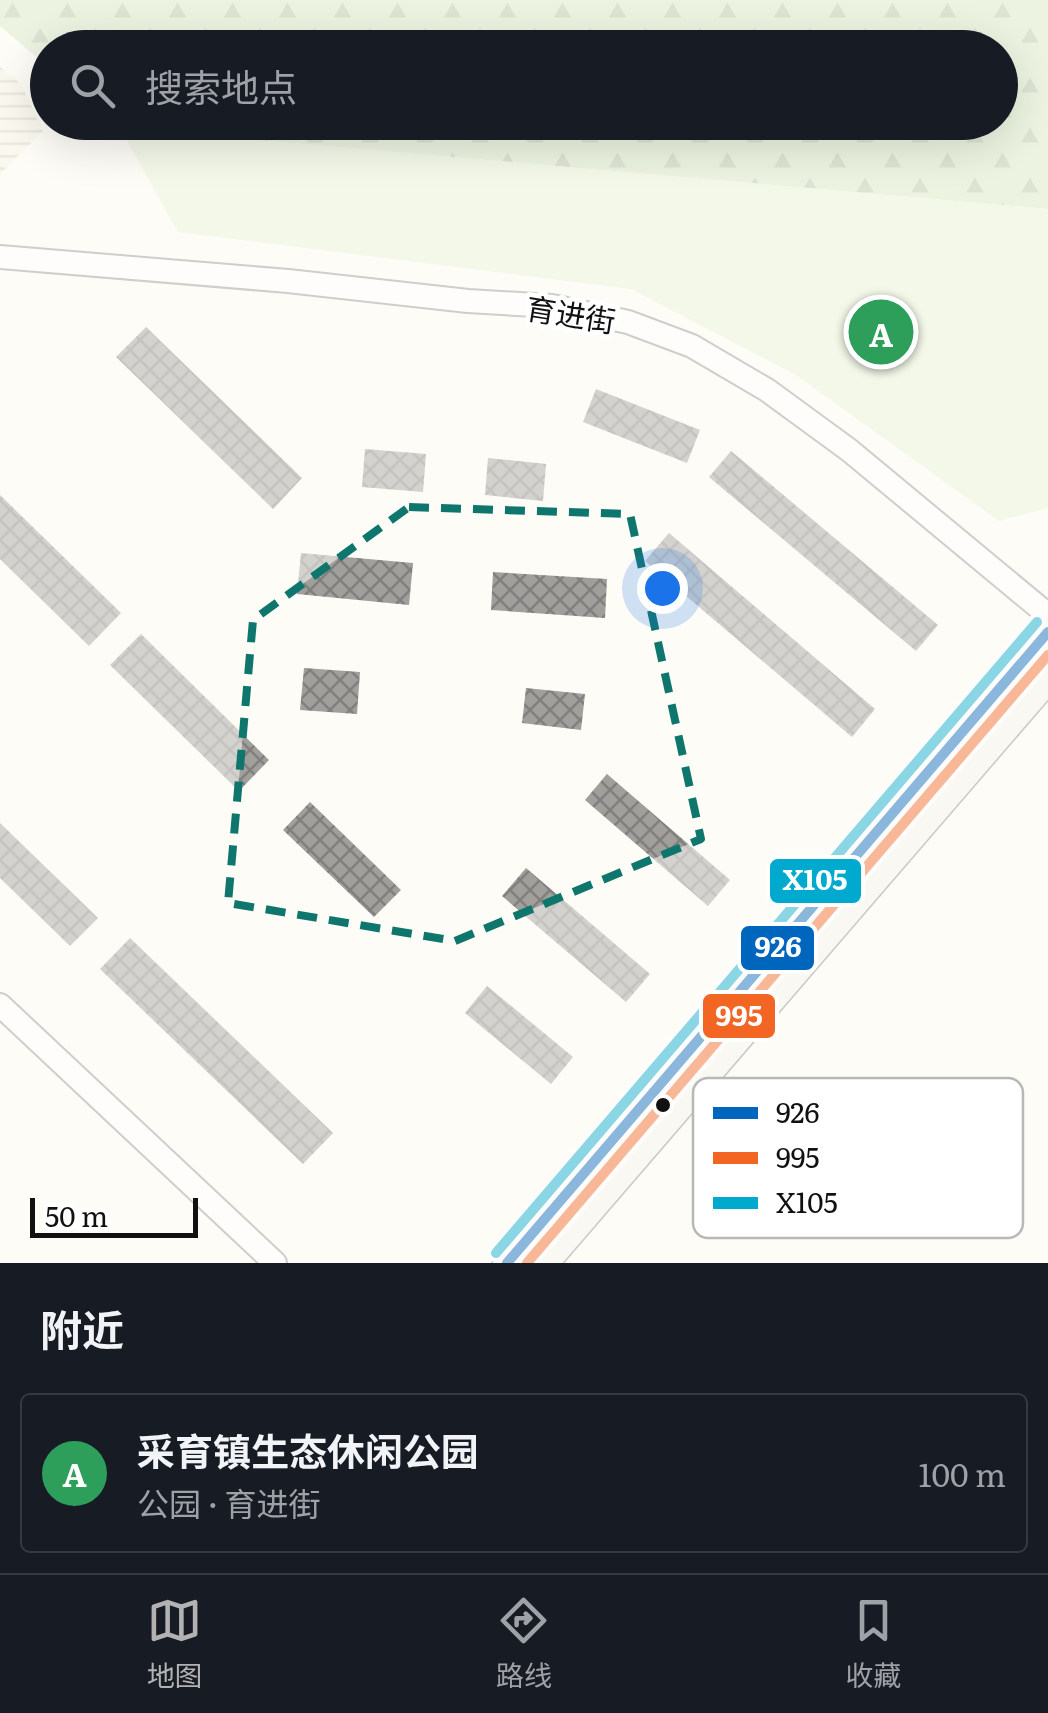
<!DOCTYPE html>
<html lang="zh">
<meta charset="utf-8">
<style>
body{margin:0;font-family:Literata,"Noto Sans SC",serif;background:#20242c;color:#f1f3f6}
.scale{position:absolute;left:30px;bottom:25px;width:168px;box-sizing:border-box;padding-left:10px;border:5px solid #111;border-top:0;font-size:28px;line-height:35px;white-space:nowrap;color:#111;-webkit-text-stroke:8px #fff;paint-order:stroke}
.you{position:absolute;left:662px;top:588px;width:35px;height:35px;margin:-25px;border:8px solid #fff;border-radius:50%;background:#1a73e8;box-shadow:0 0 0 15px #1a73e833}
.badge{display:grid;place-items:center;width:65px;height:65px;border-radius:50%;background:#b2b2b3;color:#fff;font-size:32px;font-weight:700}
.pin{position:absolute;translate:-50% -50%;border:5px solid #fff;box-shadow:0 2px 10px #0006}
.list{margin:0;padding:0;list-style:none}
h2{display:flex;justify-content:space-between;align-items:center;height:130px;margin:0;padding:0 40px;font-size:42px}
h2 small{font-size:32px;font-weight:400;color:#9ea1a6}
.list li{display:grid;grid-template-columns:65px 1fr auto;gap:30px;align-items:center;box-sizing:border-box;height:160px;margin:0 20px 20px;padding:0 20px;border:2px solid #363941;border-radius:10px}
.list b{display:block;font-size:38px;white-space:nowrap}
.list p{margin:0;font-size:32px;white-space:nowrap;color:#9ea1a6}
.list em{font-size:32px;font-style:normal;color:#9ea1a6}
.icon{flex:none;width:55px;height:55px;fill:none;stroke:currentColor;stroke-width:2;stroke-linecap:round;stroke-linejoin:round}
.map{position:relative;flex:none;width:1048px;height:1263px;overflow:hidden}
.search{position:absolute;background:#171b24;box-shadow:0 10px 40px #0002;left:30px;right:30px;top:30px;height:110px;display:flex;align-items:center;gap:25px;box-sizing:border-box;padding:0 35px;border-radius:55px;color:#9ea1a6;font-size:38px}
.sheet{height:310px;background:#171b24}
nav{display:flex;justify-content:space-around;align-items:center;box-sizing:border-box;height:140px;border-top:2px solid #363941;background:#171b24;font-size:28px;color:#9ea1a6}
nav a{display:grid;justify-items:center;gap:5px}
nav .on{color:#b2b2b3}
.map>svg:first-child{display:block}
.farmland{fill:url(#farmland-rules)}
.forest{fill:url(#forest-firs)}
.park{fill:#e7f3d7}
.building{fill:url(#building-cross-hatch)}
.lines{fill:none;stroke-linecap:round;stroke-linejoin:round}
.tertiary-casing{stroke:#979795;stroke-width:26}
.secondary-casing{stroke:#8e8d8b;stroke-width:31}
.tertiary{stroke:#fffffe;stroke-width:22}
.secondary{stroke:#f6f4eb;stroke-width:28}
.bus-1-casing{stroke:#fff;stroke-width:18}
.bus-2-casing{stroke:#fff;stroke-width:18}
.bus-3-casing{stroke:#fff;stroke-width:18}
.bus-1{stroke:#0065bd;stroke-width:10}
.bus-2{stroke:#f26522;stroke-width:10}
.bus-3{stroke:#00a9ce;stroke-width:10}
.marked{fill:none;stroke:#0f766e;stroke-width:8;stroke-dasharray:20 12;stroke-linejoin:round}
.bus-dot{fill:#111;stroke:#fff;stroke-width:4}
.labels{text-anchor:middle;dominant-baseline:central;stroke-width:10;stroke-linejoin:round;paint-order:stroke}
.street-label{font-size:30px;fill:#111;stroke:#fff}
.key{fill:#fff;stroke:#b8b8b8;stroke-width:2.5}
.key-label{font-size:28px;fill:#111}
.line-badge{stroke:#fff;stroke-width:4}
.badge-label{font-size:28px;text-anchor:middle;font-weight:bold;fill:#fff}
</style>
<div class="map">
<svg width="1048" height="1263" viewBox="0 0 1048 1263">
<defs>
<pattern id="farmland-rules" width="6" height="5" patternUnits="userSpaceOnUse" patternTransform="scale(2.5)"><rect width="6" height="5" fill="#f9f7e4"/><path d="M0 2.5h6" fill="none" stroke="#d4d3c3"/></pattern>
<pattern id="forest-firs" width="22" height="20" patternUnits="userSpaceOnUse" patternTransform="scale(2.5)"><rect width="22" height="20" fill="#d8eac5"/><path d="M5 1l3.5 6h-7zM16 11l3.5 6h-7z" fill="#b8c8a8"/></pattern>
<pattern id="building-cross-hatch" width="8" height="8" patternUnits="userSpaceOnUse" patternTransform="scale(2.5)"><rect width="8" height="8" fill="#a19f9c"/><path d="M0 0l8 8M0 8l8-8" fill="none" stroke="#82807e"/></pattern>
</defs>
<rect width="100%" height="100%" fill="#fdfcf7"/>
<path class="farmland" d="M0 67 21 84 43 131 0 174Z"/>
<path class="forest" d="M0 0H1048V209L120 128 114 123 1000 122V48H48L47 66 0 26Z"/>
<path class="park" d="M120 128 1048 209V508L999 521 796 375 631 289 178 232Z"/>
<path class="building" d="M146 327 302 478 273 509 116 357Z
M596 389 700 430 687 463 583 422Z
M365 449 426 454 423 492 362 487Z
M731 451 938 625 916 651 709 477Z
M488 458 546 464 543 501 485 495Z
M0 495 121 613 89 646 0 559Z
M669 533 875 709 852 737 645 561Z
M301 553 413 563 409 605 297 594Z
M493 572 607 579 605 618 491 610Z
M141 634 269 760 239 791 110 665Z
M304 668 360 672 357 714 300 710Z
M526 688 585 694 581 730 522 723Z
M607 774 730 880 708 906 585 800Z
M310 802 401 890 374 917 283 830Z
M0 823 98 918 70 946 0 878Z
M526 868 650 974 626 1002 502 896Z
M130 938 333 1133 303 1164 100 969Z
M487 986 573 1057 551 1084 465 1013Z"/>
<g class="lines">
<g class="tertiary-casing">
<path id="tertiary" d="M0 257 288 281 468 301 552 306 628 322 692 346 767 390 849 450 1048 615
M0 1005 275 1263"/>
</g>
<g class="secondary-casing">
<path id="secondary" d="M507 1263 1048 632
M544 1263 1048 678"/>
</g>
<use href="#tertiary" class="tertiary"/>
<use href="#secondary" class="secondary"/>
<g class="bus-1-casing">
<path id="bus-1" d="M507 1263 1048 632"/>
</g>
<g class="bus-2-casing">
<path id="bus-2" d="M527 1263 1048 655"/>
</g>
<g class="bus-3-casing">
<path id="bus-3" d="M496 1253 1037 622"/>
</g>
<use href="#bus-1" class="bus-1"/>
<use href="#bus-2" class="bus-2"/>
<use href="#bus-3" class="bus-3"/>
</g>
<path d="M0 0H1048V1263H0ZM409 507 630 514 701 839 455 941 228 903 253 620Z" fill="#fdfcf7" fill-opacity=".55" fill-rule="evenodd"/>
<path class="marked" d="M409 507 630 514 701 839 455 941 228 903 253 620Z"/>
<circle class="bus-dot" cx="663" cy="1105" r="9"/>
<g class="labels">
<g class="street-label">
<text transform="translate(571 313) rotate(9)">育进街</text>
</g>
</g>
<rect x="693" y="1078" width="330" height="160" rx="15" class="key"/>
<rect x="713" y="1107" width="45" height="12" fill="#0065bd"/>
<rect x="713" y="1152" width="45" height="12" fill="#f26522"/>
<rect x="713" y="1197" width="45" height="12" fill="#00a9ce"/>
<g class="key-label">
<text x="776" y="1123">926</text>
<text x="776" y="1168">995</text>
<text x="776" y="1213">X105</text>
</g>
<g class="line-badge">
<rect x="768" y="857" width="95" height="48" rx="10" fill="#00a9ce"/>
<rect x="739" y="924" width="77" height="48" rx="10" fill="#0065bd"/>
<rect x="701" y="992" width="76" height="48" rx="10" fill="#f26522"/>
</g>
<g class="badge-label">
<text x="815" y="890">X105</text>
<text x="778" y="957">926</text>
<text x="739" y="1026">995</text>
</g>
</svg>
<div class="scale">50 m</div>
<div class="you"></div>
<div class="pin badge" style="left:881px;top:332px;background:#2e9e5b">A</div>
<div class="search"><svg class="icon" aria-label="search" viewBox="0 0 24 24"><circle cx="10" cy="10" r="6"/><path d="M15 15l6 6"/></svg>搜索地点</div>
</div>
<section class="sheet">
<h2>附近<small></small></h2>
<ul class="list">
<li><span class="badge" style="background:#2e9e5b">A</span><div><b>采育镇生态休闲公园</b><p>公园 · 育进街</p></div><em>100 m</em></li>
</ul>
</section>
<nav>
<a class="on"><svg class="icon" aria-label="map" viewBox="0 0 24 24"><path d="M3 6l6-2 6 2 6-2v14l-6 2-6-2-6 2zM9 4v14M15 6v14"/></svg>地图</a>
<a><svg class="icon" aria-label="directions" viewBox="0 0 24 24"><path d="M12 3l9 9-9 9-9-9zM9 14v-3h6M13 9l2 2-2 2"/></svg>路线</a>
<a><svg class="icon" aria-label="saved" viewBox="0 0 24 24"><path d="M7 4h10v16l-5-4-5 4z"/></svg>收藏</a>
</nav>
